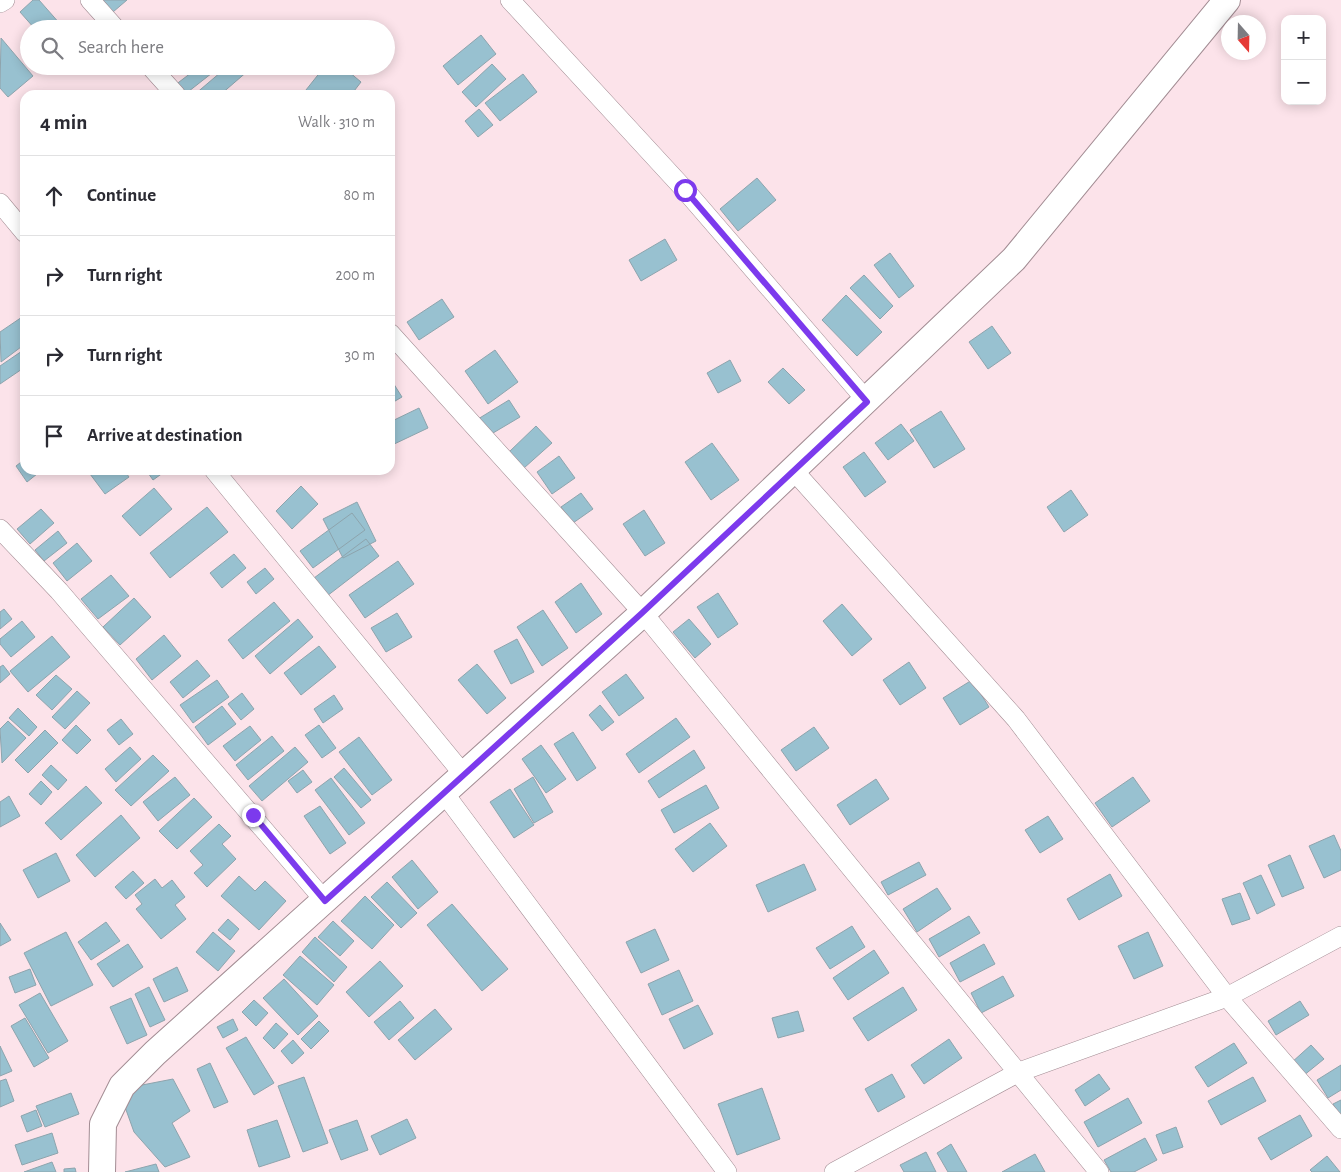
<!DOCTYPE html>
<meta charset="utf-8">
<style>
body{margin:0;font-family:"Alegreya Sans",sans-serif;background:#f7f7f7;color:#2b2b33}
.controls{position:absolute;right:15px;top:15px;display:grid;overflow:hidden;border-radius:10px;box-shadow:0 2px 12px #0003}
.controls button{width:45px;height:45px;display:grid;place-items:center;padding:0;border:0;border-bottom:1px solid #e1e1e2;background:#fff;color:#2b2b33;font:25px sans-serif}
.compass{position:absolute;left:1221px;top:15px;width:45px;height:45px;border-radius:50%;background:#fff;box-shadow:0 2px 12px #0003;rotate:160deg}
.stop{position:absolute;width:15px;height:15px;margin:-11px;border:4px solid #7c3aed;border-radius:50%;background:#fff}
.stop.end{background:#7c3aed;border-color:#fff;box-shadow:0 1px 5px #0008}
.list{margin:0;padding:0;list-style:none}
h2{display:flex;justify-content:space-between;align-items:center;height:65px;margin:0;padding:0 20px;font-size:21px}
h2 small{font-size:16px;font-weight:400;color:#7c7c81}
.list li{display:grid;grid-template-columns:32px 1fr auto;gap:15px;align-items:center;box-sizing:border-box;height:80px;padding:0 20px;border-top:1px solid #e1e1e2}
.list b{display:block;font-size:19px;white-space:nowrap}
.list em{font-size:16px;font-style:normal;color:#7c7c81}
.icon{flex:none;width:28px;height:28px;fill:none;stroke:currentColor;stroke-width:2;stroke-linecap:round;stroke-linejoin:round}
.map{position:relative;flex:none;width:1341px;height:1172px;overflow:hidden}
.search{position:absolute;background:#fff;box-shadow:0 2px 12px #0003;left:20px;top:20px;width:375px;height:55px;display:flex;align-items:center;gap:12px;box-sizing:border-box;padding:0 18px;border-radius:28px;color:#7c7c81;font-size:19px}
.panel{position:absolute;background:#fff;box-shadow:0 2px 12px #0003;left:20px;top:90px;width:375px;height:385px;border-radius:15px}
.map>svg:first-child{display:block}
.building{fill:#98c1d0;stroke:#8da4ad}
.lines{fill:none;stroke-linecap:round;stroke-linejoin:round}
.street-casing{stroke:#a28c93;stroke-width:20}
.secondary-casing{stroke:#a28c93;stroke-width:28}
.street{stroke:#fff;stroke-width:19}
.secondary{stroke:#fff;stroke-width:26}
.route{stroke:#7c3aed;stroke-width:6}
</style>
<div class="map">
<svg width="1341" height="1172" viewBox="0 0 1341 1172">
<rect width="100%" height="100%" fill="#fce3ea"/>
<path class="building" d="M33 0H39L61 25 57 29H35L20 12Z
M103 0H127L113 12Z
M481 35 496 54 458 85 443 66Z
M1 38 33 76 8 97 0 88Z
M492 64 506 79 476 107 462 92Z
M200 66H221L184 95 166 92Z
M228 66H246L249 70 220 95H194Z
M325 66H342L361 82 351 95H302Z
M523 74 537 92 500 121 485 103Z
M479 109 493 125 478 137 465 121Z
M757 178 776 200 738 231 720 209Z
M665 239 677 260 641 281 629 260Z
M890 253 914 286 899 298 874 265Z
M864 275 893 306 880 319 850 288Z
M846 295 882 332 857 356 822 320Z
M442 299 454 317 419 340 407 322Z
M25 315V344L1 362 0 332Z
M992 326 1011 353 988 369 969 342Z
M25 349V367L0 384V366Z
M495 350 518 382 488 404 465 371Z
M730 360 741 381 718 393 707 373Z
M783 368 805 390 789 404 768 382Z
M390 378 402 397 390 404Z
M509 400 520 417 488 436 478 419Z
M419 408 428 428 390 446V422Z
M941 411 965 449 934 468 910 430Z
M901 424 914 441 888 460 875 443Z
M536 426 552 443 524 468 509 452Z
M712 443 739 480 711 500 685 462Z
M864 452 886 482 865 497 843 467Z
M559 456 575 478 552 494 537 472Z
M25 459V470H42L27 482 16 466Z
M95 470H124L129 477 105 494 90 474Z
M146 470H167L153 480Z
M301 486 318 504 292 529 276 511Z
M154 488 172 509 140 536 122 516Z
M1071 490 1088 515 1064 532 1047 507Z
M581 493 593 509 573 523 561 507Z
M357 502 376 541 343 558 323 519Z
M207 507 228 532 170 578 150 553Z
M41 509 54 523 30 544 17 529Z
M644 510 665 543 645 556 623 524Z
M352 513 365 530 313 568 300 551Z
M58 531 67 543 44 561 35 550Z
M366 539 379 556 327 596 314 578Z
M77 543 92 561 67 581 53 563Z
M234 554 246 568 222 588 210 573Z
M398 561 414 584 365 618 349 595Z
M265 568 274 579 256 594 247 582Z
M111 575 129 596 98 619 81 599Z
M581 583 602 614 576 633 555 602Z
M718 593 738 624 718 638 697 607Z
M134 598 151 617 120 645 103 627Z
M274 602 290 621 243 659 228 640Z
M842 604 872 639 852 656 823 621Z
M4 609 12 619 0 629V612Z
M543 610 568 648 542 666 517 627Z
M397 613 412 637 386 652 371 628Z
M298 619 313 637 270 674 255 656Z
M689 619 711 644 695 658 673 632Z
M22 621 35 637 11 657 0 644V639Z
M164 635 181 656 152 680 136 659Z
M52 636 70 657 28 692 10 671Z
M517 639 534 672 511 684 494 651Z
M319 646 336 667 301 695 284 673Z
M197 660 210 676 183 698 170 682Z
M909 662 926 688 900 705 883 680Z
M477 664 506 698 487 714 458 680Z
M3 665 10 674 0 683V667Z
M626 674 644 698 619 716 602 692Z
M56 675 72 689 52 710 36 695Z
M217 680 229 697 193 723 180 705Z
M972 680 989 707 960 725 943 698Z
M77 691 90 703 65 729 52 717Z
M242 693 254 709 241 720 228 704Z
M334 695 343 709 323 723 314 709Z
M600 705 614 722 602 731 589 715Z
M222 706 236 724 208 745 195 727Z
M18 708 37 727 29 736 9 718Z
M676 718 690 737 639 773 626 754Z
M121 719 133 734 119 745 107 730Z
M8 721 26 738 2 763 0 729Z
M76 725 91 740 77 754 62 740Z
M319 725 336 748 322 758 305 735Z
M250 726 261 740 235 761 223 746Z
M814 727 829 748 796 771 781 750Z
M45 730 58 743 28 773 15 760Z
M573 732 596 768 577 781 554 744Z
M272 736 284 751 248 780 236 765Z
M359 737 392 780 372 795 339 752Z
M541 745 566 779 546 793 522 759Z
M130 747 141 759 116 782 105 769Z
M295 747 308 762 262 801 249 786Z
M694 750 705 768 659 798 648 781Z
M153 755 169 771 131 806 115 790Z
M51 765 67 780 58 790 42 775Z
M344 768 371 800 361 808 334 777Z
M303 770 312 782 297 793 288 781Z
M175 777 190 795 158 821 143 802Z
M533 777 553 812 534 823 514 789Z
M1133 777 1150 801 1112 827 1095 803Z
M331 778 365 823 349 835 315 790Z
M876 779 889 799 850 825 837 805Z
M41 781 52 792 41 805 29 794Z
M706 785 719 808 674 833 661 810Z
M86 786 102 803 61 840 45 823Z
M510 789 534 825 514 838 490 802Z
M9 796 20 816 0 827V802Z
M194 798 212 817 177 849 159 831Z
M320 806 346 843 330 854 304 816Z
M121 815 140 838 95 877 76 855Z
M1048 816 1063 839 1040 853 1025 830Z
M710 823 727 846 693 872 675 849Z
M219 824 231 836 222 844 236 859 207 887 194 873 203 865 190 851Z
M1334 835 1341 851V870L1324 878 1309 846Z
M56 853 70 881 38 898 23 870Z
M1290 855 1304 888 1282 897 1268 865Z
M412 860 438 892 418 909 392 877Z
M919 862 926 875 888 895 881 882Z
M804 864 816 890 768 912 756 885Z
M133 871 144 883 126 899 115 887Z
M1110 874 1122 896 1079 920 1067 899Z
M1261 875 1275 905 1257 914 1243 883Z
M239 876 255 891 265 881 286 901 259 930 221 896Z
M155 879 162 888 172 880 185 897 175 905 186 919 161 939 136 909 142 904 135 895Z
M387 882 417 913 401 928 371 897Z
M937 888 951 909 917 932 903 909Z
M1240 893 1250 919 1232 925 1222 899Z
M365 896 394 925 372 949 341 921Z
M452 904 508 969 482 991 427 925Z
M969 916 980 933 939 957 929 939Z
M228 919 239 929 230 940 218 930Z
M333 921 354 941 340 956 318 937Z
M106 922 120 941 91 960 78 942Z
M0 923 11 940 0 946Z
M852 926 865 947 830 969 816 948Z
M655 929 669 960 641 973 626 942Z
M66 932 93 985 51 1006 24 953Z
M213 932 235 951 218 971 196 952Z
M1148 932 1163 966 1134 979 1118 946Z
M315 937 347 967 334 982 302 952Z
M128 944 143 967 113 987 97 964Z
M984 944 995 964 960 982 950 963Z
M874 950 889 973 848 1000 833 978Z
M300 956 334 985 317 1005 283 975Z
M380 961 403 986 369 1017 346 992Z
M177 967 188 991 164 1002 153 979Z
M30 969 36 985 15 993 9 977Z
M679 970 693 1001 662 1015 648 984Z
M1003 976 1014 996 981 1013 971 993Z
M284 979 318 1016 298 1035 263 998Z
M149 987 165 1020 150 1027 135 994Z
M903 987 917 1010 868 1041 853 1018Z
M40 993 68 1041 48 1053 19 1005Z
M131 998 147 1035 127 1044 110 1007Z
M254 1000 268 1013 256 1026 242 1012Z
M400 1001 414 1018 389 1040 374 1022Z
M1300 1001 1309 1015 1276 1035 1268 1021Z
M698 1005 713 1034 684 1049 669 1019Z
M435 1009 452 1029 415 1060 398 1040Z
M798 1011 804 1031 778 1038 772 1018Z
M25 1018 49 1058 34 1067 11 1026Z
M233 1019 238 1030 223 1038 217 1027Z
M319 1021 329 1031 311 1049 301 1039Z
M276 1023 288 1034 274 1049 263 1038Z
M246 1037 274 1083 254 1095 226 1048Z
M949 1039 962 1058 924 1084 911 1065Z
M293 1040 304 1053 292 1064 281 1051Z
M1234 1043 1247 1063 1208 1087 1195 1067Z
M1311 1045 1324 1059 1303 1076 1291 1063Z
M0 1046 12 1071 0 1076Z
M210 1063 228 1102 214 1108 197 1069Z
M1341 1065V1090L1328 1098 1317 1080Z
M892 1074 905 1097 878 1112 865 1089Z
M1099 1074 1110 1089 1085 1106 1075 1090Z
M304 1077 328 1143 303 1152 278 1086Z
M1253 1077 1266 1101 1221 1125 1208 1101Z
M6 1079 14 1101 0 1107V1081Z
M173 1079 190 1111 172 1123 190 1157 165 1167 134 1132 125 1107 137 1086Z
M762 1088 780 1139 737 1155 718 1104Z
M71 1093 79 1114 45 1127 36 1106Z
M1128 1098 1142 1123 1098 1147 1084 1122Z
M1341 1100V1118L1333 1104Z
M36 1110 42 1126 27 1132 21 1116Z
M1300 1115 1312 1136 1271 1160 1258 1138Z
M407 1119 416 1138 380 1155 371 1136Z
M277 1120 290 1157 259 1167 247 1130Z
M357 1120 368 1150 341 1160 329 1130Z
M1176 1127 1183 1147 1163 1154 1156 1135Z
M52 1133 58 1153 22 1165 15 1145Z
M1145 1138 1157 1160 1134 1172H1111L1104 1160Z
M951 1144 967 1172H948L937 1153Z
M926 1152 936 1172H904L900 1165Z
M1035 1154 1045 1172H1002Z
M1327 1156 1340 1172H1312L1310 1170Z
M52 1162 56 1172H24Z
M156 1164 159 1172H125Z
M75 1168 76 1172H64V1169Z"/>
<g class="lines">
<g class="street-casing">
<path id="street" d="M90 0 116 29
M510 0 685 190 867 401
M0 3 5 0
M150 66 176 95
M0 203 25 233
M390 333 643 613 1099 1172
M214 470 464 775
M794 471 1016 719 1227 997 1341 1129
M0 529 59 591 325 901
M444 793 727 1172
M834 1172 1019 1072 1227 997 1341 936"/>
</g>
<g class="secondary-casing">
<path id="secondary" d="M102 1172 103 1124 122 1086 155 1053 643 613 1014 259 1227 0"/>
</g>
<use href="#street" class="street"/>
<use href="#secondary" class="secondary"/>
</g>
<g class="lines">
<path class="route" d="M253 815 325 901 642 613 867 402 685 190"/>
</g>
</svg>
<div class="controls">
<button>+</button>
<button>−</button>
</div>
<svg class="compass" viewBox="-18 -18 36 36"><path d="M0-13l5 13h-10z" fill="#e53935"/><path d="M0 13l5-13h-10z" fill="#7c7c81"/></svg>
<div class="stop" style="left:685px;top:190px"></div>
<div class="stop end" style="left:253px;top:815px"></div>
<div class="search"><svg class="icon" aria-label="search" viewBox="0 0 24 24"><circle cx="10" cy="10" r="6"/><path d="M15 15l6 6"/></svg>Search here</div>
<section class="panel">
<h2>4 min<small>Walk · 310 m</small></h2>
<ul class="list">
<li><svg class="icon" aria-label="ahead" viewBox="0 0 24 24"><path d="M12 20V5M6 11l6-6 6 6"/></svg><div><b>Continue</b></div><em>80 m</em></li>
<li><svg class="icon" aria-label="right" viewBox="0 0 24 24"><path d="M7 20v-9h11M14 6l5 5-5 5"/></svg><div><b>Turn right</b></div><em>200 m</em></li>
<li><svg class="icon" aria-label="right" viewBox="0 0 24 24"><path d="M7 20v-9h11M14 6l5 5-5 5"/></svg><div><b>Turn right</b></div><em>30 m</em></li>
<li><svg class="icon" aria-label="arrive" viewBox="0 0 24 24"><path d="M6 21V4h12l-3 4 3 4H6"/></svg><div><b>Arrive at destination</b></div></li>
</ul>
</section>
</div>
